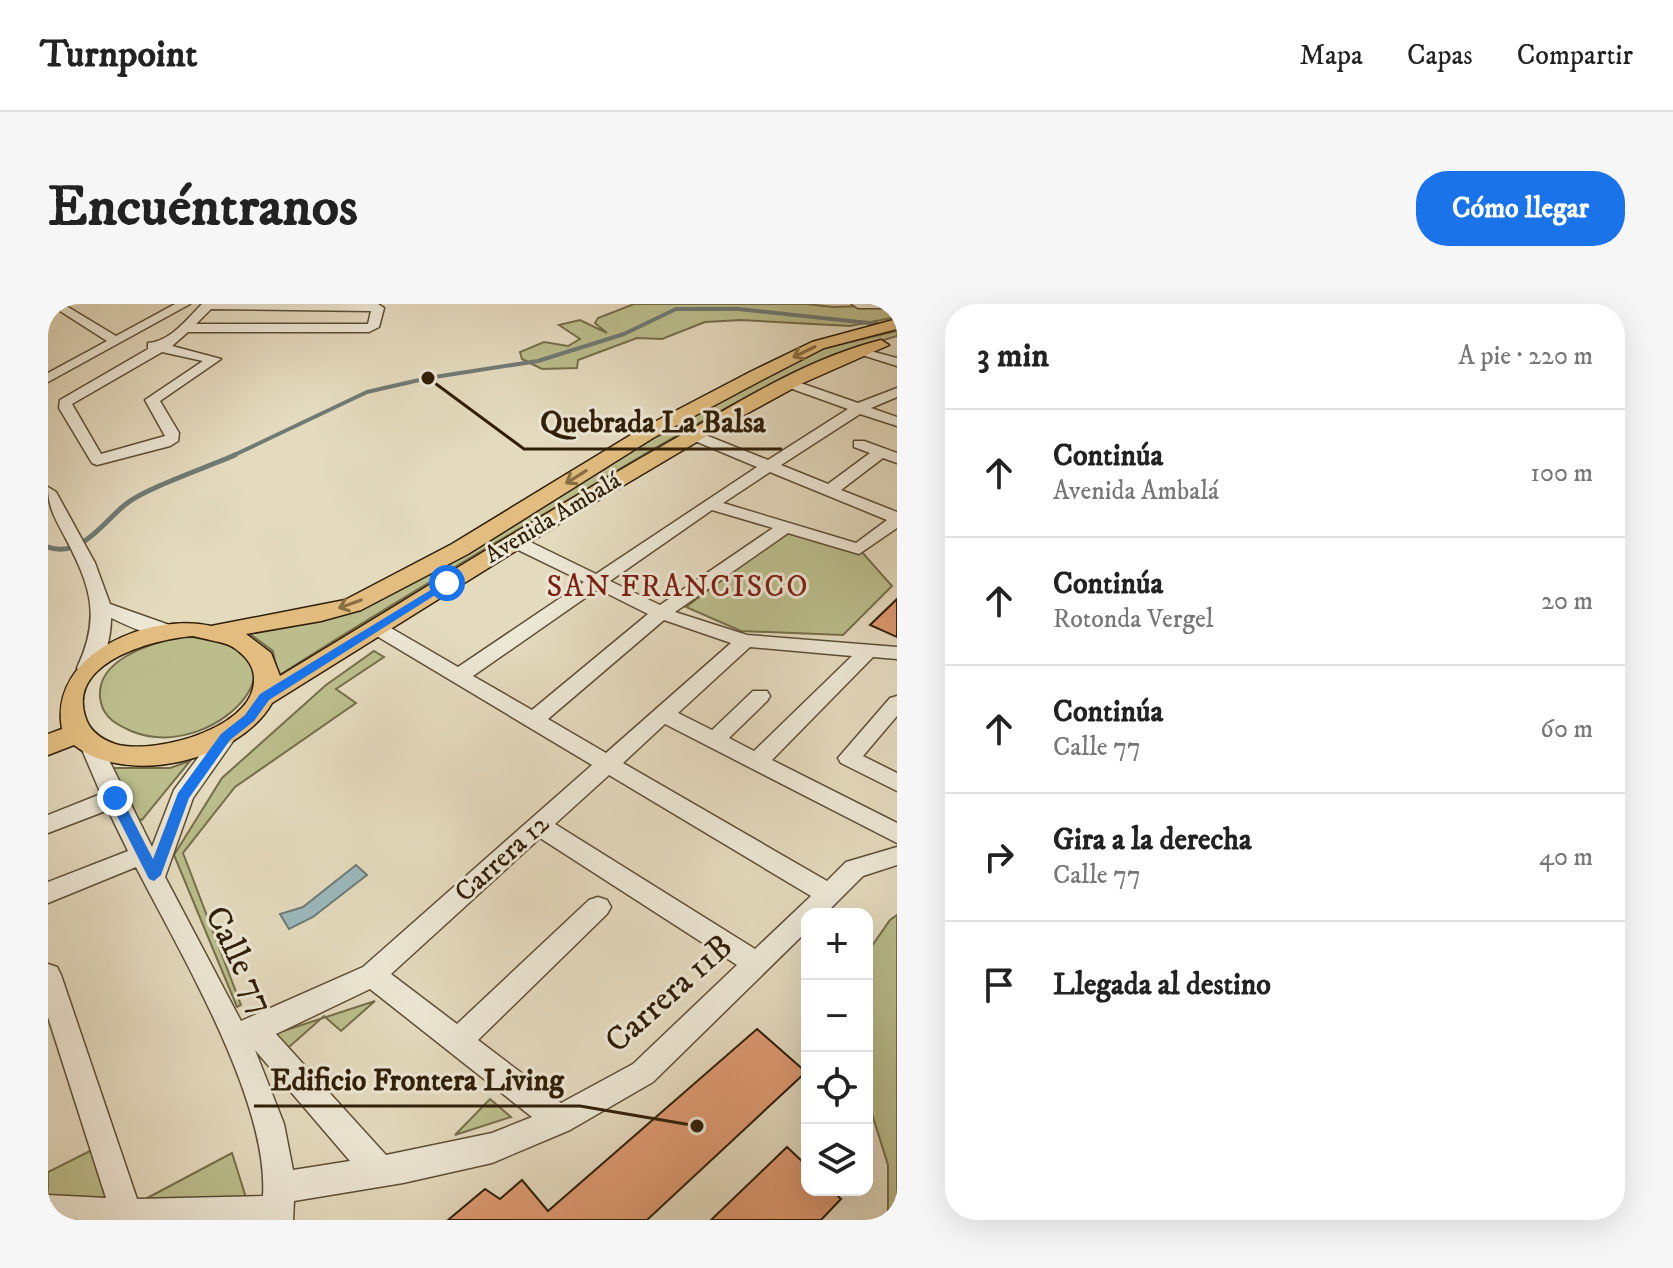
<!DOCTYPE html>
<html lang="es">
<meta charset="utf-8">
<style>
body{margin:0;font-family:"IM FELL DW Pica",serif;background:#f6f6f6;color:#222}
.controls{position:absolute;right:24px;bottom:24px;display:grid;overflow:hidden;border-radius:16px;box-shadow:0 8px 32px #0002}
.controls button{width:72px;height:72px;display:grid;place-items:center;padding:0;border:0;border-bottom:2px solid #e0e0e0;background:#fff;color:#222;font:40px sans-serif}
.stop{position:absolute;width:24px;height:24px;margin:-18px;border:6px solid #1a73e8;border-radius:50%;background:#fff}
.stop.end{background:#1a73e8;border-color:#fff;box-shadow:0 2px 8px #0008}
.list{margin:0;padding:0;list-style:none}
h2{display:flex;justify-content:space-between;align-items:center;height:104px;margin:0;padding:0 32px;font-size:34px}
h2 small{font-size:26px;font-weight:400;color:#767676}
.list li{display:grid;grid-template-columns:52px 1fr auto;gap:24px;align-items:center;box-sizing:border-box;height:128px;padding:0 32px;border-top:2px solid #e0e0e0}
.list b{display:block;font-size:30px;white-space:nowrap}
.list p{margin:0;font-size:26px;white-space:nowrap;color:#767676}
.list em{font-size:26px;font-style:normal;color:#767676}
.icon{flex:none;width:44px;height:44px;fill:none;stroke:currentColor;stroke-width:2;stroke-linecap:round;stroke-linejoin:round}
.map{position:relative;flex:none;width:849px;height:916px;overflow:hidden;border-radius:32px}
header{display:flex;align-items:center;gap:48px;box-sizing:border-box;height:112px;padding:0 40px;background:#fff;border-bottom:2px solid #e0e0e0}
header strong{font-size:38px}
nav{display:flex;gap:44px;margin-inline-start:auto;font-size:28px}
.intro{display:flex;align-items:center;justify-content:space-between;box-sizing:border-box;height:192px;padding:0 48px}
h1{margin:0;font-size:56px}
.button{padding:20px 36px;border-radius:32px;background:#1a73e8;color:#fff;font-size:28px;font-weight:700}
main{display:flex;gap:48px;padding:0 48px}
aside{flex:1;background:#fff;border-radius:32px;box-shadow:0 8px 32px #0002}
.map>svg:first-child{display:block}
.green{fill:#bbbd8c;stroke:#756e4a;stroke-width:2}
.water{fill:#9bb8bd;stroke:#707a74;stroke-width:2}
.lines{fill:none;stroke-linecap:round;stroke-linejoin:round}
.stream-far1{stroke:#707a74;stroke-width:4}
.stream{stroke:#707a74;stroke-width:5}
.building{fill:#de9971;stroke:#2f1e07;stroke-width:2}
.minor-casing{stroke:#5c4d35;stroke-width:3}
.major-casing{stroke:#2f1e07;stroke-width:3}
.minor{fill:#ede7d5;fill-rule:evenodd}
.major{fill:#e2bd7f;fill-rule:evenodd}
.oneway{stroke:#886e43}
.route{fill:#1a73e8}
.labels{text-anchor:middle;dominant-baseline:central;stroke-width:6;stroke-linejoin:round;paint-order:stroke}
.far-street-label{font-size:24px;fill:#2f1e07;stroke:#ede7d5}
.street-label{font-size:28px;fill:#2f1e07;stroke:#ede7d5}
.neighbourhood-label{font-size:30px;letter-spacing:2px;fill:#7a1f14;stroke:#ede7d5}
.near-street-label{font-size:34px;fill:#2f1e07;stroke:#ede7d5}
.leader{fill:none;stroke:#2f1e07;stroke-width:3}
.callout-dot{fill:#2f1e07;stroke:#ede7d5;stroke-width:3}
.callout-label{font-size:30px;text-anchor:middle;font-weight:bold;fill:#2f1e07;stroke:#ede7d5;stroke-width:6;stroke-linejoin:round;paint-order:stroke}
</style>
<header>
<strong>Turnpoint</strong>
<nav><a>Mapa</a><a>Capas</a><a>Compartir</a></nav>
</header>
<div class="intro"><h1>Encuéntranos</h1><a class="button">Cómo llegar</a></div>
<main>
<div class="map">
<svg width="849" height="916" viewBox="0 0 849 916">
<rect width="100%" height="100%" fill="#e4dabe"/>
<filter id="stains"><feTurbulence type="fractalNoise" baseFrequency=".0025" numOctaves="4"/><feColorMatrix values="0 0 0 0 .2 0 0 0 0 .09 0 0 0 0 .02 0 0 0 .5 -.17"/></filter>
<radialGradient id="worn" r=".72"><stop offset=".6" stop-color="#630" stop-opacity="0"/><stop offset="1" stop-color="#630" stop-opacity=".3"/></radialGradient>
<path class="green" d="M586 0H759L785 3 849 1V13L802 22 693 16 657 18 614 35 589 34 530 56 529 64 494 65 474 55 472 48 496 38 520 42 532 35 511 21 532 16 559 29 547 19 550 14Z
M849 27V32C732 66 629 131 525 193 426 251 327 310 230 372L225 347 202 330 306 307 608 131 717 73 776 44Z
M743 224 814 248 844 282 795 331 693 327 638 303Z
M133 333C283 332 171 463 83 427 70 421 57 415 53 399 43 357 102 339 133 333Z
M326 347 336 353 288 385 308 399 187 483 135 549 193 701 189 703 126 551 174 474 278 381Z
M142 457 94 516 90 515 80 492 60 464H122Z
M849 611V916H840V861L819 794V649L842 616Z
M327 697 293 727 276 712 240 744 226 730Z
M442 795 463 813 407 831Z
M46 845 67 899 0 897V868Z
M184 849 199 897 86 901Z"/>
<path class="water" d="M308 561 319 571 265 613 241 625 232 610 255 603Z"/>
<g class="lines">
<path class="stream-far1" d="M182 153 319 88 380 74 490 57 576 30 628 5H690L849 22"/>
<path class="stream" d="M0 243C33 255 56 217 78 200 98 184 160 163 187 151"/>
</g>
<path class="building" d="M849 295V333L822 321Z
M709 725 758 768 599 916H400L437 885 452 895 474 876 500 907Z
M739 843 759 862V886H784L793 895 773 916H663Z"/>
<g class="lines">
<g class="minor-casing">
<path id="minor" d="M1 0H15L68 32 127 0H142L0 78V69L59 37Z
M154 0H330L336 4 331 23 321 28H140L124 42 173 55 112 97 131 129 130 137 122 142 49 161 44 159 11 104 12 96 100 45V39C123 37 138 16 154 0ZM163 5 323 7 320 20H148ZM114 48 155 57 97 96 117 132 53 150 24 100Z
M804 0H849V4H810Z
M811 44 849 54V62L811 50Z
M741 75 810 99 849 84V93L823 104 849 113V122L812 110 733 161 780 180 822 149 806 143V137H816L849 149V159L835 154 793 186 849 208V224L811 250 740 229 627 308 699 331 849 343V355L825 353 724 456 849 519V539L617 420 575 459 779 577 798 558 849 543V561L815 572 777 610H759V627L605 778 522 826 444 859 355 879 246 897 245 916H0V891L58 894 0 713V660L9 663 13 671 89 895 215 892C221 797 132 649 88 563L0 599V578L80 547 60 506 0 529V511L53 490 32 441 35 436H51L104 543 126 486 169 428H185L188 433 145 494 117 573 193 717 315 663 544 461 322 328 319 324 322 320H336L410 363 536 278 460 241 457 237 460 233H472L548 270 709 163 640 134V128H650L720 156 800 105 736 82 734 79ZM722 168 839 216 808 239 675 199ZM664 206 725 224 612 301 562 277ZM550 285 600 310 484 406 425 372ZM616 316 683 339 558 449 500 415ZM702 343 804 352 706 447 681 434 719 397 722 392 719 387H705L664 426 630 409ZM561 471 763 592 707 645 507 520ZM492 534 689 661 585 760 513 799 430 736 559 610 563 603 559 596 550 593 541 596 409 720 343 670ZM322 685 484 813 444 829 338 851 228 730ZM207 746 302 857 245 866 236 820Z
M0 183 8 188 47 259 62 300 127 323 130 327 127 331C107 336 81 322 63 314 63 331 57 366 39 370L32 369 29 364C53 313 43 283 18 235 8 216 0 204 0 183Z
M849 392V412L815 452 849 469V487L793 459 790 454 842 394Z"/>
</g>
<g class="major-casing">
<path id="major" d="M849 15V25L776 44 714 76 605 134 420 250 313 306 273 317 198 330 223 349 232 372C362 294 489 213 621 138 688 100 757 55 833 36L841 41 755 79 674 123 522 213 224 399C191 457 79 483 26 441L0 451V430L14 425C0 348 105 308 163 322L297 296 404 240 591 126 702 68 764 38ZM145 332C156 335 170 337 181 341 191 346 202 356 205 367 218 422 107 452 67 440 53 435 41 427 37 412 20 357 107 335 145 332Z"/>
</g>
<use href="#minor" class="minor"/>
<use href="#major" class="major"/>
</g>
<defs><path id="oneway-shaft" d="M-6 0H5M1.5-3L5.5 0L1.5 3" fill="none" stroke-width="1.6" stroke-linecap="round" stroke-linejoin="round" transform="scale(2)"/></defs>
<g class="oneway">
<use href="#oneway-shaft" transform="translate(756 48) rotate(154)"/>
<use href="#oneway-shaft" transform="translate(528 173) rotate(148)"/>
<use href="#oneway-shaft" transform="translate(302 300) rotate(160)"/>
</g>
<path class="route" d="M399 276 403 277V281L221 396 206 417 182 436 141 494 113 571 106 577 101 575 60 494 62 491H72L105 555 130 489 173 430 197 411 212 390Z"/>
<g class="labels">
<g class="far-street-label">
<text transform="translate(505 214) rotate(-31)">Avenida Ambalá</text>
</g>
<g class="street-label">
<text transform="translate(454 554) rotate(-42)">Carrera 12</text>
</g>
<g class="neighbourhood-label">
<text x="630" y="283">SAN FRANCISCO</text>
</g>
<g class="near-street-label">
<text transform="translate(191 656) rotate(64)">Calle 77</text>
<text transform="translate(621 690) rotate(-42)">Carrera 11B</text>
</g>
</g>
<path class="leader" d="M380 74L476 145H734M649 822L532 802H206"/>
<g class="callout-dot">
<circle cx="380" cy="74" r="8"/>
<circle cx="649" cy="822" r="8"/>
</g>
<g class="callout-label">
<text x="605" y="128">Quebrada La Balsa</text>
<text x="369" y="786">Edificio Frontera Living</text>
</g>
<rect width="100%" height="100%" filter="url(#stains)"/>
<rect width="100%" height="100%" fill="url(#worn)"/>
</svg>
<div class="controls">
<button>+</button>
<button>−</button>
<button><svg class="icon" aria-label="locate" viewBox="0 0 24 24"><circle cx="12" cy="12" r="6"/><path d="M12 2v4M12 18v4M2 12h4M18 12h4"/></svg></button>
<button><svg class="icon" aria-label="layers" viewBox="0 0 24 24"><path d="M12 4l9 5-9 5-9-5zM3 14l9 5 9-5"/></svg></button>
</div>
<div class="stop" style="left:399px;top:279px"></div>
<div class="stop end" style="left:67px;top:494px"></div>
</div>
<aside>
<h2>3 min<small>A pie · 220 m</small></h2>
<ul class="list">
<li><svg class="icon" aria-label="ahead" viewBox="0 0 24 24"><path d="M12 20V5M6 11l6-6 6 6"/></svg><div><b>Continúa</b><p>Avenida Ambalá</p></div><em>100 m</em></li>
<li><svg class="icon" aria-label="ahead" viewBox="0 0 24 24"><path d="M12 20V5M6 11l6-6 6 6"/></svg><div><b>Continúa</b><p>Rotonda Vergel</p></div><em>20 m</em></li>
<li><svg class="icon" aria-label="ahead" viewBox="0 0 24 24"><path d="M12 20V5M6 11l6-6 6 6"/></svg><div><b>Continúa</b><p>Calle 77</p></div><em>60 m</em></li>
<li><svg class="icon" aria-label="right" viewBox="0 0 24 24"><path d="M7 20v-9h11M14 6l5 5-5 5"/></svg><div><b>Gira a la derecha</b><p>Calle 77</p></div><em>40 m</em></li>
<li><svg class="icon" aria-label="arrive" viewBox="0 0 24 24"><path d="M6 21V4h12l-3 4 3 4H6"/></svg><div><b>Llegada al destino</b></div></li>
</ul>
</aside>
</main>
